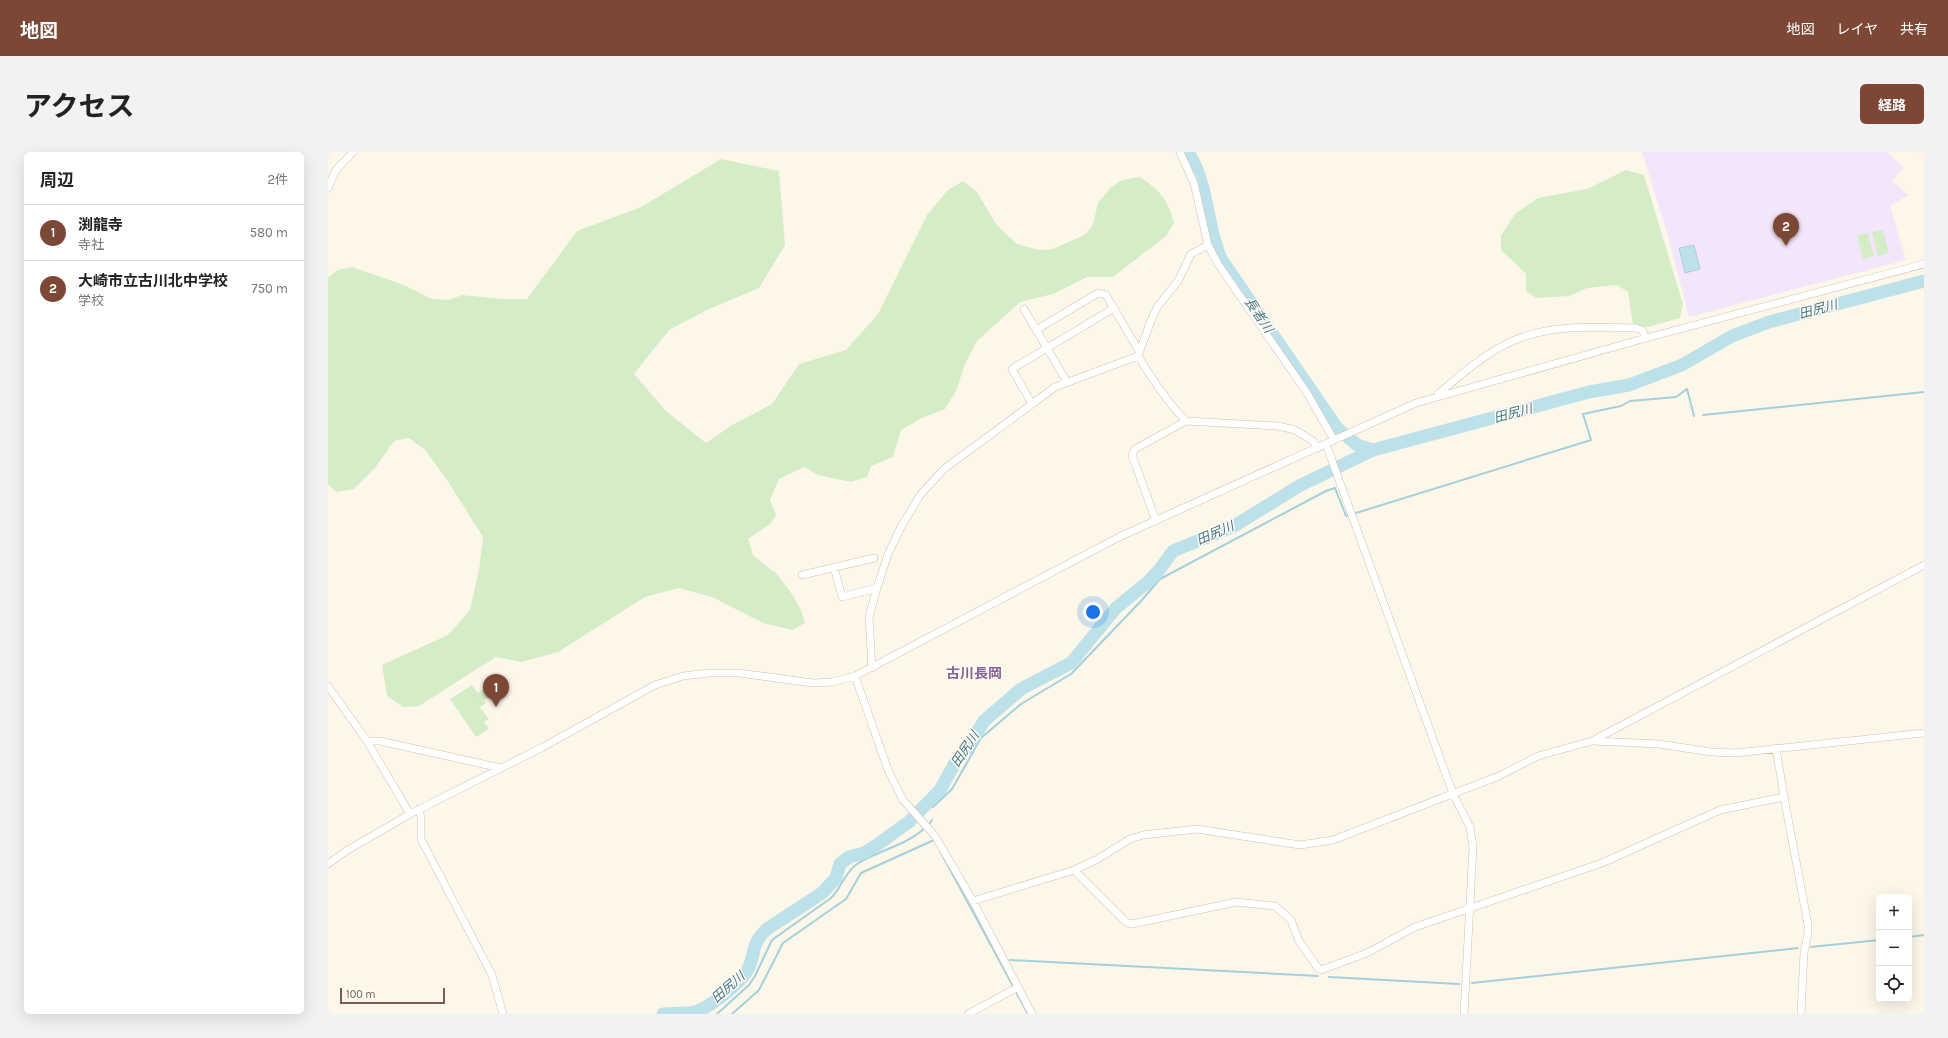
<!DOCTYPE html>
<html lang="ja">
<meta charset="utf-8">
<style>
body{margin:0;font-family:Karla,"Noto Sans JP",sans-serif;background:#f2f2f2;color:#222}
.controls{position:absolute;right:12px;bottom:12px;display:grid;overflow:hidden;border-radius:6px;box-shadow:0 4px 16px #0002}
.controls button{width:36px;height:36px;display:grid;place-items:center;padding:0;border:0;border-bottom:1px solid #e0e0e0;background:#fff;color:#222;font:20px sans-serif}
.scale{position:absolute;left:12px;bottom:10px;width:105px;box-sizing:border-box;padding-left:4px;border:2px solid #7a5e4b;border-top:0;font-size:11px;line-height:14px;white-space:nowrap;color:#7a5e4b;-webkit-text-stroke:3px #fffaf2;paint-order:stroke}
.you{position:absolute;left:765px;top:460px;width:14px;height:14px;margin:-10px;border:3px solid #fff;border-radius:50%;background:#1a73e8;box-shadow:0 0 0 6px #1a73e833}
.badge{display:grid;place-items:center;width:26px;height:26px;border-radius:50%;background:#7c4735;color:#fff;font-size:13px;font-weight:700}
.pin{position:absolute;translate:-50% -33px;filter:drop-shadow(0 1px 2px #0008)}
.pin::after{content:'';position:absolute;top:21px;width:14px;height:12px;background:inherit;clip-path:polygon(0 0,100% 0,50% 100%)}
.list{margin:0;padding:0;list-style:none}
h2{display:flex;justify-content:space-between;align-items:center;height:52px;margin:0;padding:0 16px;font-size:17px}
h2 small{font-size:13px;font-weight:400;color:#767676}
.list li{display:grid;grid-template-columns:26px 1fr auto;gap:12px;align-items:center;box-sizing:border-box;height:56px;padding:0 16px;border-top:1px solid #e0e0e0}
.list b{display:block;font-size:15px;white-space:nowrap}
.list p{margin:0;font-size:13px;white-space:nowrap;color:#767676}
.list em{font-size:13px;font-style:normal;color:#767676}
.icon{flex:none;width:22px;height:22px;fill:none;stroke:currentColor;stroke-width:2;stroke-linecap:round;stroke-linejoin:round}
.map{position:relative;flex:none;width:1596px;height:862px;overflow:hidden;border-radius:6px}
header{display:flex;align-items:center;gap:24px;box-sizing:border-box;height:56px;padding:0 20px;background:#7c4735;color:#fff}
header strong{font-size:19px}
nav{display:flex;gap:22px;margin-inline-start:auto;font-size:14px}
.intro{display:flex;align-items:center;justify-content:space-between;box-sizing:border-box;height:96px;padding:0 24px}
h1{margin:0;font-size:28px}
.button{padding:10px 18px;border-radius:6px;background:#7c4735;color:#fff;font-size:14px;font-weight:700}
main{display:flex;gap:24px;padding:0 24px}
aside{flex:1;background:#fff;border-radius:6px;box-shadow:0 4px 16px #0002}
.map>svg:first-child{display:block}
.education{fill:#f4e6fa}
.green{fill:#d5edc7}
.water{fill:#bde1e9;stroke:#a3d0db}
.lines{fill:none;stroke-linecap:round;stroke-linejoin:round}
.stream{stroke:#a3d0db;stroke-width:2}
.river{stroke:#bde1e9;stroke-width:13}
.minor-casing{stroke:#d1bfae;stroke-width:8}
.minor{stroke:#fff;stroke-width:7}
.labels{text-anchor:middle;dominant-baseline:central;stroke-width:3;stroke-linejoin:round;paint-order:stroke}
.water-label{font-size:13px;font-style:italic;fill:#407887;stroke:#fffaf2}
.quarter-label{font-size:14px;font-weight:bold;fill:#876496;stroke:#fffaf2}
</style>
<header>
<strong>地図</strong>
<nav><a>地図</a><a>レイヤ</a><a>共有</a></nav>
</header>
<div class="intro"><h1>アクセス</h1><a class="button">経路</a></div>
<main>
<aside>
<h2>周辺<small>2件</small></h2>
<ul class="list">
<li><span class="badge">1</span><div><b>渕龍寺</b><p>寺社</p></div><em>580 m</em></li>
<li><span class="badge">2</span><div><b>大崎市立古川北中学校</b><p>学校</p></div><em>750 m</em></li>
</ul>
</aside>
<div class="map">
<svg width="1596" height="862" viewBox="0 0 1596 862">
<rect width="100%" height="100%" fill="#fdf7ea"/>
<path class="education" d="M1314 0H1559L1576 16 1564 29 1581 43 1562 54 1578 108 1361 165 1339 81Z"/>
<path class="green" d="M393 7 451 19 457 93 431 136 379 158 341 178 306 222 338 259 378 291 404 273 444 252 471 212 518 198 550 162 599 63 620 38 635 29 649 40 668 72 689 92 710 98 725 97 758 82 765 72 770 51 782 36 794 28 812 25C832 38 840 48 846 71L838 84 785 125H759L725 142 692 150 649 189 637 212 628 239 617 257 592 267 573 278 565 305 543 314 539 325 523 330 490 323 476 315 451 327 442 348 448 363 442 372 420 387 425 403 449 422 464 442 473 458 477 471 464 478 435 471 384 445 351 436 317 445 230 500 193 510 168 505 91 554 75 555 59 544 54 513 120 483 142 458 151 418 155 385 119 328 97 298 81 286 66 289 47 316 26 337 9 340 0 333V126L10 118 24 115 76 133 104 147 121 148 134 143 175 147H199L249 79 313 55Z
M1298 18 1316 23 1355 152 1352 166 1320 175 1305 173 1300 140 1289 133 1259 136 1242 144 1208 146 1198 139V122L1173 98V84L1187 62 1210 46 1259 37Z
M1555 78 1561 101 1550 104 1544 80Z
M1540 81 1546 104 1535 107 1529 84Z
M170 528 175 535 156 548 158 551 152 555 161 567 156 570 161 577 148 585 122 547 144 533 150 541Z"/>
<path class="water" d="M1366 93 1372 117 1357 121 1351 96Z"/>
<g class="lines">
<path class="stream" d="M1375 263 1596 240
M1028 361 1263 288 1255 262 1293 254 1302 249 1348 245 1359 237 1366 264
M605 655 624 637 653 586 693 552 743 522 813 449 832 427 998 339 1007 336 1018 364 1021 363
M602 671 604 668
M612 699 685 834
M1581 785 1596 783
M1483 795 1551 788
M682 808 990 824
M1001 825 1131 832
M1144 831 1470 796
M689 842 700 862
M389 862 421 833 427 824 444 788 503 746C513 736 517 720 529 712 551 698 577 694 597 676
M404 862 431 838 455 791 518 747 533 721 606 688"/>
<path class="river" d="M860 0C881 33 878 72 893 107L1009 276 1029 293 1045 298
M335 862C345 861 357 862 366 860 380 857 416 829 421 815 428 798 423 792 439 777L494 741 508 726 512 712 521 705 536 701 549 693 582 669 612 638 628 609 641 593 656 569 693 537 743 511 788 456 821 429 832 417 845 399 906 374 971 334 1045 298 1261 240 1301 233 1354 213 1404 184 1441 170 1596 129"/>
<g class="minor-casing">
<path id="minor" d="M852 0 866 31 880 93 890 112 979 241 1006 288
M0 36 8 18 25 0
M696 157 739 230
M708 178 770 141 778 143 811 199
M1110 242C1133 223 1158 200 1187 188 1224 172 1269 175 1308 176L1314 178 1318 186
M704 252 684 217 786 156
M858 269C839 250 824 227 810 204L824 166 830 154 850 129 863 102 880 93
M998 292 1125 642 1142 675 1145 695 1136 862
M828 369 804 303 807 297 858 269 950 274 967 278 985 289 990 296
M506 415 514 445 549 436
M474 423 546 406
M544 516 541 465 549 436 560 402 573 375 593 342 616 317 727 235 810 204
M527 524 560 618 575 648 607 684 645 749 690 835 640 862
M0 534 39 589 82 662
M39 589H52L173 616
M1265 589 1331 592 1383 600 1407 601 1596 581
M1456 645 1480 773V782L1476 800 1473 862
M91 657 93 666V687L164 823 175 862
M0 712 18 699 82 662 213 596 327 533 355 524 381 521H411L485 531 504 530 527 524 791 385 1088 251 1318 186 1596 112
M746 718 798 770 804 772 908 750 947 754 963 768 971 789 990 816 993 818 1039 801 1087 775 1274 711 1392 658 1456 645 1448 596
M645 749 746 718 768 708 802 687 815 683 869 677 972 693 1005 688 1171 624 1210 604 1264 589 1596 413
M690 835 704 862"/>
</g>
<use href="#minor" class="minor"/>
</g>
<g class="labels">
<g class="water-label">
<text transform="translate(1490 157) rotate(-15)">田尻川</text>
<text transform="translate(931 163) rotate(56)">長者川</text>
<text transform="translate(1185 261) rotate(-15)">田尻川</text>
<text transform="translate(887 381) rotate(-23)">田尻川</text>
<text transform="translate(637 597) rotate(-56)">田尻川</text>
<text transform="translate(400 835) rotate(-41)">田尻川</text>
</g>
<g class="quarter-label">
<text x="646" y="521">古川長岡</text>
</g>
</g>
</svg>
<div class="controls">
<button>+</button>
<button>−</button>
<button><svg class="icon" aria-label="locate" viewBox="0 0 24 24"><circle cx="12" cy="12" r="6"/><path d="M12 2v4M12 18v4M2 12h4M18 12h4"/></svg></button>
</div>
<div class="scale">100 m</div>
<div class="you"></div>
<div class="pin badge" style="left:168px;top:555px">1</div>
<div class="pin badge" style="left:1458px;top:94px">2</div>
</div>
</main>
